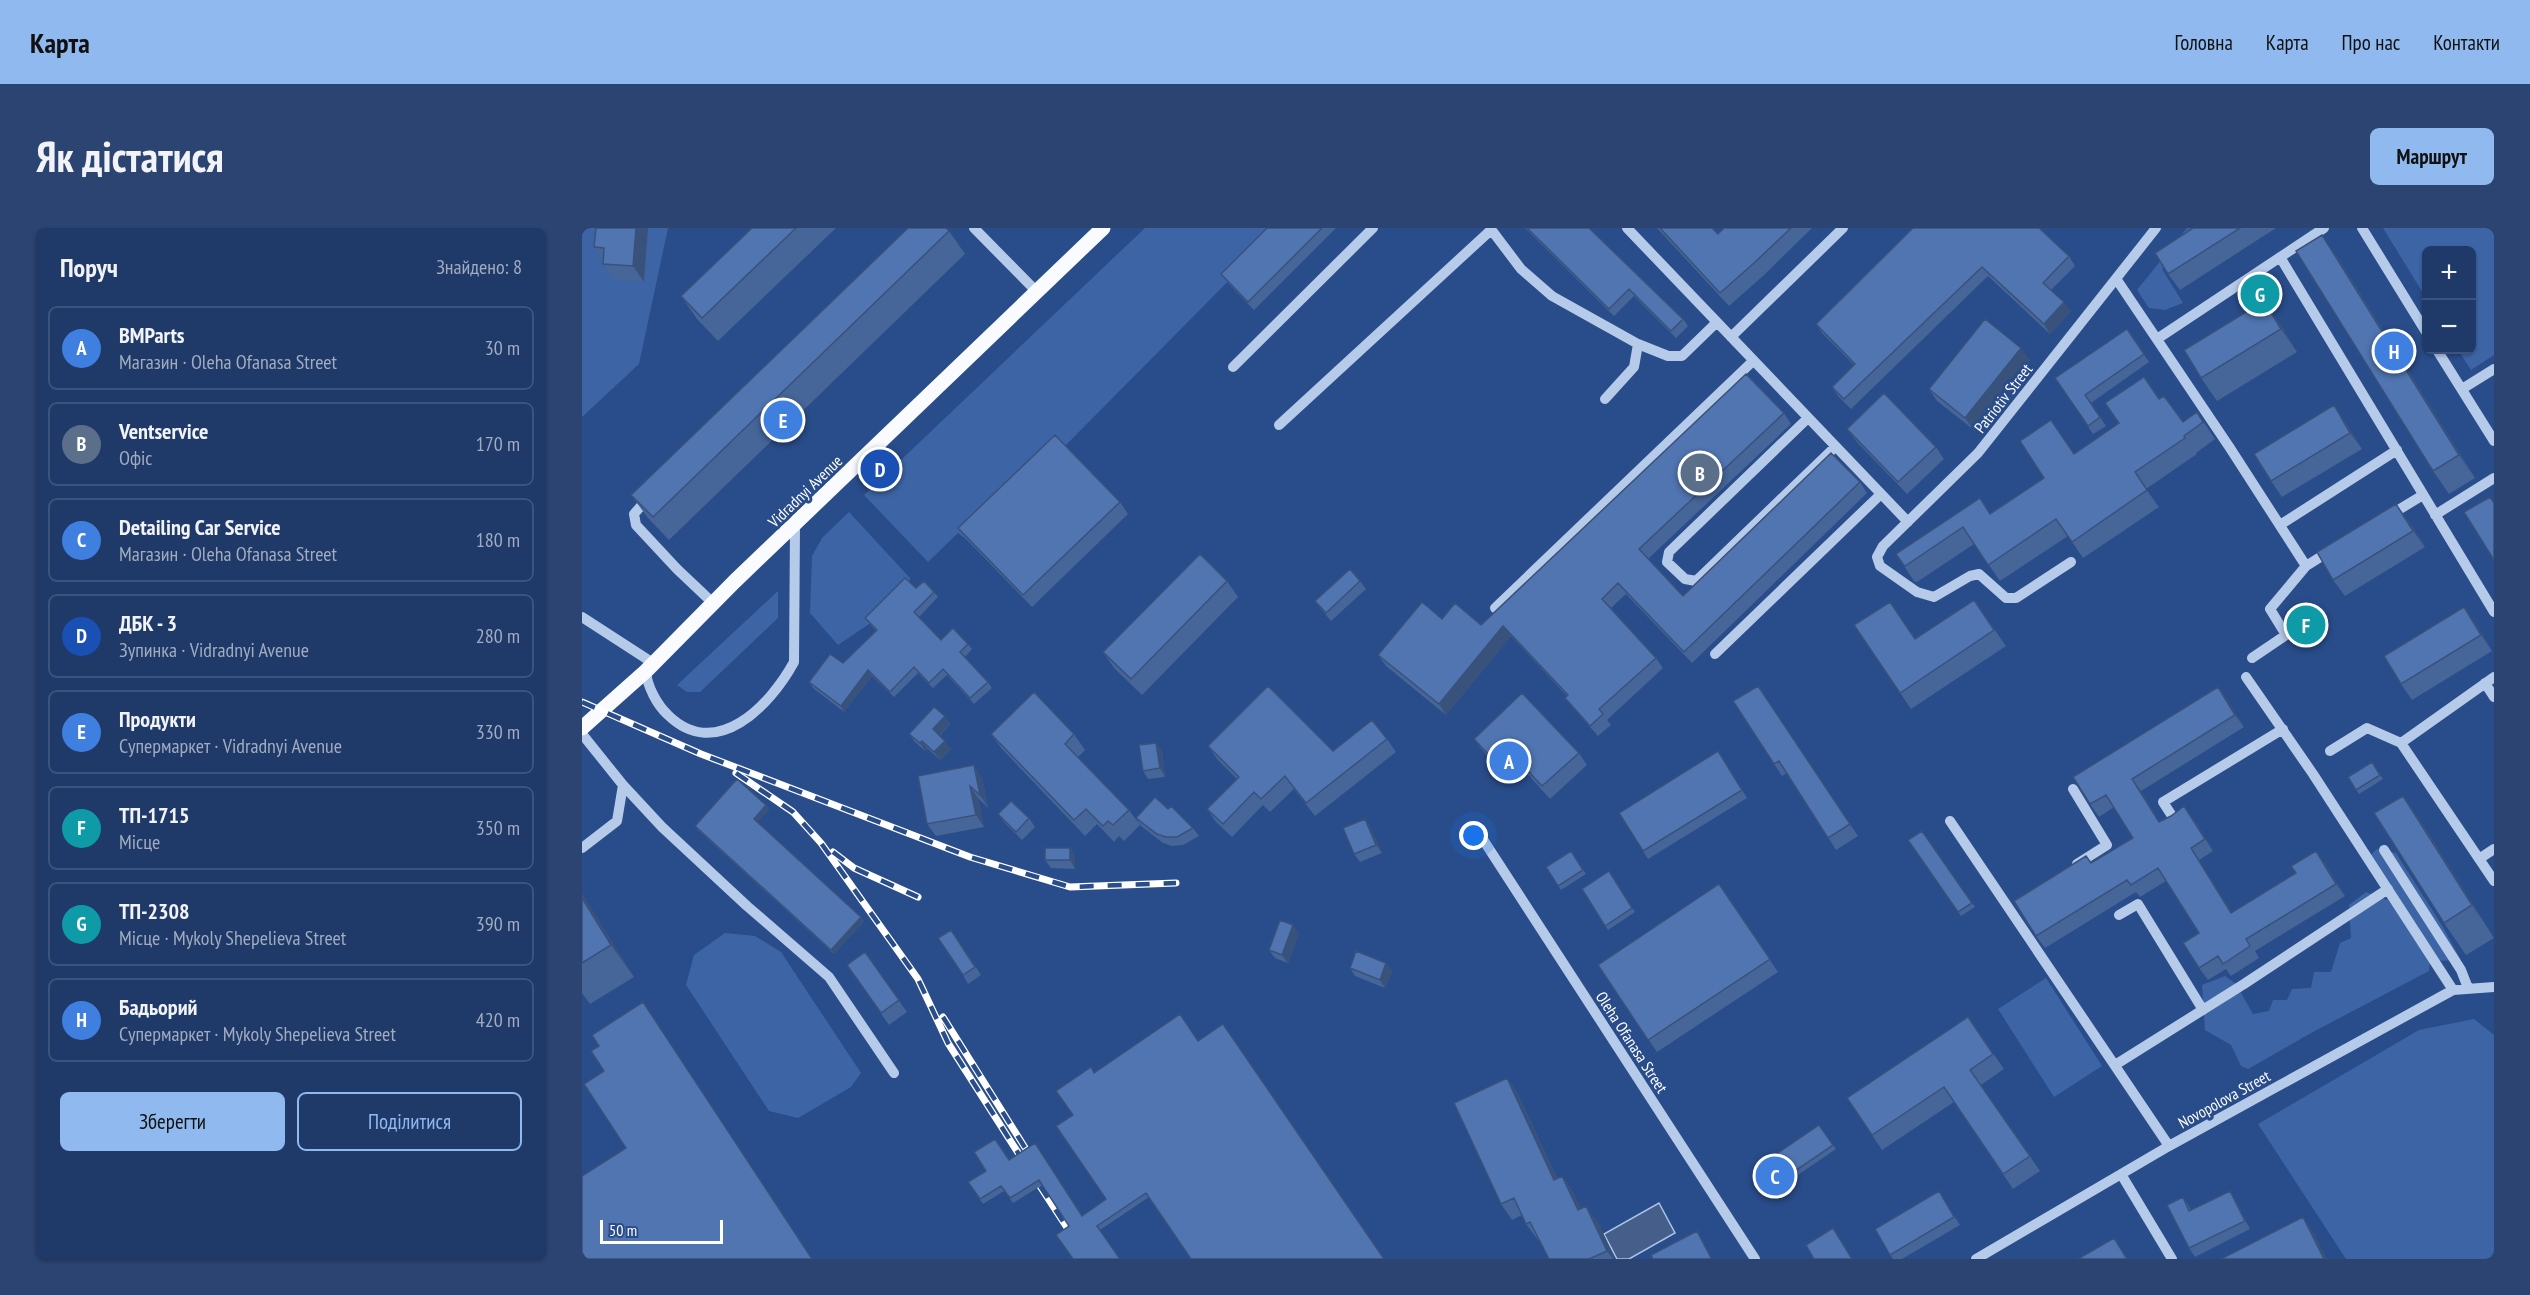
<!DOCTYPE html>
<html lang="uk">
<meta charset="utf-8">
<style>
body{margin:0;font-family:"PT Sans Narrow",sans-serif;background:#2c4471;color:#f1f3f6}
.controls{position:absolute;right:18px;top:18px;display:grid;overflow:hidden;border-radius:9px;box-shadow:0 2px 4px #0004}
.controls button{width:54px;height:54px;display:grid;place-items:center;padding:0;border:0;border-bottom:2px solid #3c537c;background:#1f3968;color:#f1f3f6;font:30px sans-serif}
.scale{position:absolute;left:18px;bottom:15px;width:123px;box-sizing:border-box;padding-left:6px;border:3px solid #fff;border-top:0;font-size:16px;line-height:21px;white-space:nowrap;color:#fff;-webkit-text-stroke:4px #294c8a;paint-order:stroke}
.you{position:absolute;left:892px;top:608px;width:21px;height:21px;margin:-15px;border:4px solid #fff;border-radius:50%;background:#1a73e8;box-shadow:0 0 0 9px #1a73e833}
.badge{display:grid;place-items:center;width:39px;height:39px;border-radius:50%;background:#90b9f0;color:#fff;font-size:20px;font-weight:700}
.pin{position:absolute;translate:-50% -50%;border:3px solid #fff;box-shadow:0 2px 6px #0006}
.list{margin:0;padding:0;list-style:none}
h2{display:flex;justify-content:space-between;align-items:center;height:78px;margin:0;padding:0 24px;font-size:26px}
h2 small{font-size:20px;font-weight:400;color:#a1acc0}
.list li{display:grid;grid-template-columns:39px 1fr auto;gap:18px;align-items:center;box-sizing:border-box;height:84px;margin:0 12px 12px;padding:0 12px;border:2px solid #3c537c;border-radius:9px}
.list b{display:block;font-size:22px;white-space:nowrap}
.list p{margin:0;font-size:20px;white-space:nowrap;color:#a1acc0}
.list em{font-size:20px;font-style:normal;color:#a1acc0}
.actions{display:flex;gap:12px;padding:18px 24px}
.actions a{flex:1;padding:14px 0;border:2px solid #90b9f0;border-radius:9px;text-align:center;font-size:21px;color:#90b9f0}
.actions .main{background:#90b9f0;color:#111}
.map{position:relative;flex:none;width:1912px;height:1031px;overflow:hidden;border-radius:9px}
header{display:flex;align-items:center;gap:36px;box-sizing:border-box;height:84px;padding:0 30px;background:#90b9f0;color:#111}
header strong{font-size:28px}
nav{display:flex;gap:33px;margin-inline-start:auto;font-size:21px}
.intro{display:flex;align-items:center;justify-content:space-between;box-sizing:border-box;height:144px;padding:0 36px}
h1{margin:0;font-size:42px}
.button{padding:15px 27px;border-radius:9px;background:#90b9f0;color:#111;font-size:21px;font-weight:700}
main{display:flex;gap:36px;padding:0 36px}
aside{flex:1;background:#1f3968;border-radius:9px;box-shadow:0 2px 4px #0004}
.map>svg:first-child{display:block}
.green{fill:#3d65a6}
.water{fill:#455e8a;stroke:#abc4e9;stroke-width:1.5}
.lines{fill:none;stroke-linecap:round;stroke-linejoin:round}
.minor{stroke:#b6cae9;stroke-width:10}
.major{stroke:#f9fbfe;stroke-width:15}
.rail-casing{stroke:#fff;stroke-width:7}
.rail{stroke:#294c8a;stroke-width:4.5;stroke-dasharray:14;stroke-linecap:butt}
.wall{fill:#466598}
.shaded-wall{fill:#39527c}
.building{fill:#5175b1;stroke:#39527c;stroke-width:1.5}
.labels{text-anchor:middle;dominant-baseline:central;stroke-width:6;stroke-linejoin:round;paint-order:stroke}
.street-label{font-size:16px;fill:#fff;stroke:#294c8a}
</style>
<header>
<strong>Карта</strong>
<nav><a>Головна</a><a>Карта</a><a>Про нас</a><a>Контакти</a></nav>
</header>
<div class="intro"><h1>Як дістатися</h1><a class="button">Маршрут</a></div>
<main>
<aside>
<h2>Поруч<small>Знайдено: 8</small></h2>
<ul class="list">
<li><span class="badge" style="background:#3f7fe0">A</span><div><b>BMParts</b><p>Магазин · Oleha Ofanasa Street</p></div><em>30 m</em></li>
<li><span class="badge" style="background:#5c6f8a">B</span><div><b>Ventservice</b><p>Офіс</p></div><em>170 m</em></li>
<li><span class="badge" style="background:#3f7fe0">C</span><div><b>Detailing Car Service</b><p>Магазин · Oleha Ofanasa Street</p></div><em>180 m</em></li>
<li><span class="badge" style="background:#1a4fb4">D</span><div><b>ДБК - 3</b><p>Зупинка · Vidradnyi Avenue</p></div><em>280 m</em></li>
<li><span class="badge" style="background:#3f7fe0">E</span><div><b>Продукти</b><p>Супермаркет · Vidradnyi Avenue</p></div><em>330 m</em></li>
<li><span class="badge" style="background:#0f9aa8">F</span><div><b>ТП-1715</b><p>Місце</p></div><em>350 m</em></li>
<li><span class="badge" style="background:#0f9aa8">G</span><div><b>ТП-2308</b><p>Місце · Mykoly Shepelieva Street</p></div><em>390 m</em></li>
<li><span class="badge" style="background:#3f7fe0">H</span><div><b>Бадьорий</b><p>Супермаркет · Mykoly Shepelieva Street</p></div><em>420 m</em></li>
</ul>
<div class="actions"><a class="main">Зберегти</a><a>Поділитися</a></div>
</aside>
<div class="map">
<svg width="1912" height="1031" viewBox="0 0 1912 1031">
<rect width="100%" height="100%" fill="#294c8a"/>
<path class="green" d="M0 0H86L57 136 0 189Z
M563 0H699L482 219 385 312 376 305 346 334 282 267Z
M1605 0H1641L1580 41 1601 75 1583 82 1567 80 1555 62Z
M1801 0H1912V127L1889 142 1876 122H1890V22H1844V70Z
M267 284 328 350 327 356 287 396 256 417 228 385 230 328 240 310Z
M196 363V390L118 464H105L95 457Z
M1795 621 1814 625 1861 699 1879 732 1848 733 1847 743 1729 805 1666 841 1659 838 1649 817 1623 802 1620 757 1643 748 1654 756 1671 786 1687 783 1691 772H1705L1710 761 1729 760 1732 744H1749L1758 715 1769 710 1767 677 1784 664 1805 672V652L1782 633Z
M143 705 173 708 199 724 279 845 269 859 216 890 187 883 104 757 112 727Z
M1464 750 1520 838 1472 869 1416 781Z
M1892 791 1912 807V1031H1764L1676 896 1837 802Z"/>
<path class="water" d="M1077 975 1093 1005 1047 1031H1035L1022 1006Z"/>
<g class="lines">
<path class="minor" d="M392 0 455 64
M908 0 939 41 970 68 1056 116 1086 128H1100L1135 94
M1045 0 1326 294
M1780 0 1844 104
M1698 29 1912 384
M1535 52 1648 220 1724 338
M1149 109 1261 0
M1575 111 1742 0
M1855 122 1912 213
M651 139 791 0
M1880 161 1912 141
M1023 171 1052 139 1056 116
M1226 190 1087 324 1085 334 1103 351 1114 353 1253 219
M697 197 909 2
M66 270 52 286 54 297 95 341 132 376
M1808 287 1841 267
M1853 287 1912 250
M1698 297 1815 222
M1489 334 1434 370H1424L1397 346 1388 348 1352 369 1335 364 1298 338 1295 329 1301 318 1396 225 1574 0
M913 380 1171 133
M0 389 71 435
M1133 426 1299 266
M1670 430 1704 407 1688 381 1724 338 1748 323
M64 443C65 458 75 477 86 487 134 534 188 478 212 434L213 299
M1664 449 1731 546 1871 762
M1903 455 1912 469
M0 506 41 557 80 599 165 678 247 749 312 845
M1819 515 1912 449
M1748 523 1785 500 1819 515 1912 653
M1491 561 1525 617 1495 636
M1368 593 1587 918
M1594 594 1581 574 1701 501
M902 613 1173 1031
M0 620 35 593 41 557
M1802 622 1879 742 1886 760
M1897 631 1912 621
M1537 687 1556 676 1621 782
M1533 837 1662 756 1806 661
M1539 946 1590 1031
M1394 1031 1587 918 1871 762 1912 759"/>
<path class="major" d="M0 500 64 443 152 354 521 0"/>
<g class="rail-casing">
<path id="rail" d="M0 474 119 526 388 629 488 659 594 655
M154 545 211 584 239 615 336 751 366 815 440 931
M251 624 272 640 336 669
M361 789 447 926
M458 958 488 1004"/>
</g>
<use href="#rail" class="rail"/>
</g>
<path class="wall" d="M66 0 62 54 32 52 21 36V32L12 19Z
M170 0H254L136 113 115 91 99 68Z
M685 0H754L672 82 645 54 639 46Z
M943 0H1007L1101 91 1106 98 1094 110 1052 68 1032 88Z
M1075 0H1130L1136 6 1142 0H1230L1181 48 1147 78Z
M1331 0 1487 28 1493 38 1469 62 1489 83 1468 106 1406 48 1269 181 1256 168 1250 159 1272 137 1240 105 1234 96Z
M1611 0H1694L1598 62 1586 46Z
M367 3 383 26 87 312 66 290 49 267Z
M1756 30 1893 250 1867 266 1851 243Z
M1698 96 1715 124 1635 173 1619 150Z
M1545 101 1567 134 1509 175 1524 198 1511 206 1473 150Z
M1448 132 1392 202 1355 173 1347 161Z
M1578 171 1601 194 1615 184 1633 211 1614 225 1615 226 1564 261 1577 279 1501 330 1486 308 1418 353 1392 316 1335 354 1332 353 1314 326 1408 285 1462 250 1492 226Z
M1202 185 1209 196 1066 331 1101 368 1278 254 1285 265 1110 435 1044 366 1029 380 1074 430 1081 440 1025 492 1029 497 1016 508 991 480 983 470 985 468 929 408 864 487 804 438 796 427 860 391 899 397Z
M1763 193 1780 221 1700 269 1689 253Z
M1265 201 1354 219 1362 231 1325 266 1274 213Z
M538 274 546 286 450 379 385 312 376 300Z
M1826 292 1843 319 1763 368 1751 352Z
M645 353 656 369 560 467 532 440 521 424Z
M778 353 784 361 749 393 739 381 733 373Z
M334 360 352 364 356 369 337 389 359 412 386 416 390 421 383 429 406 454 410 460 392 476 365 447 351 460 336 445 312 469 290 448 262 484 231 460 227 454 261 435 294 403 283 390Z
M1392 372 1424 418 1329 481 1272 397 1334 411Z
M1882 379 1893 395 1910 423 1830 472 1819 456Z
M1721 380 1737 402 1724 411 1708 388Z
M1176 458 1276 608 1254 622 1205 545 1200 548 1192 536Z
M1636 459 1662 499 1559 563 1577 593 1611 590 1631 623 1617 632 1650 685 1743 635 1763 668 1673 723 1677 730 1649 748 1644 741 1626 752 1617 740V705L1584 653 1558 669 1554 664 1463 720 1454 708 1509 635 1551 610 1532 579 1517 589 1508 576Z
M363 488 368 496 358 508 369 521 358 532 346 521 343 523 333 514 327 506Z
M409 506H492L503 522 496 529 547 582 558 597 542 613 537 608 532 614 515 596 503 608 420 521Z
M805 511 814 524 733 588 712 561 688 584 681 577 650 609 634 594 625 581 655 551 635 531 626 518 751 523Z
M892 511 997 525 1005 537 968 571 942 542 930 554 901 523Z
M580 523 583 549 566 551 561 543Z
M1136 523 1165 570 1066 631 1061 623Z
M1790 534 1801 551 1777 566 1766 549Z
M400 549 406 580 396 570 402 599 354 608 345 596Z
M1821 568 1843 600 1912 710 1884 727 1862 695Z
M184 577 187 582 175 594 282 693 252 726 116 602 113 598Z
M586 581 611 600 617 608 601 617 590 618 581 615 559 598 554 590Z
M416 586 447 590 453 599 440 612 422 594Z
M783 591 788 599 800 625 778 634 772 626Z
M1340 603 1393 679 1379 688 1326 612Z
M488 620 493 628V641L469 640 463 632Z
M989 623 1004 646 979 662 964 639Z
M1027 643 1053 684 1026 702 1000 661Z
M1137 656 1196 744 1075 824 1016 737Z
M0 666 52 749 8 776 0 765Z
M717 705 706 735 693 730 687 722Z
M375 710 399 747 386 756 381 747Z
M283 724 325 784 307 797 265 737Z
M804 735 810 743 803 760 773 748 768 740Z
M1386 789 1422 841 1399 857 1458 943 1431 961 1372 874 1300 922 1265 870Z
M509 839 567 969 518 1002 487 998 460 957 431 975 422 963 401 976 386 954 404 943 427 932 453 915 500 988 524 971 491 887Z
M925 850 936 866 975 950 980 948 991 964 999 981 1016 994 1033 1031H967L957 1011 956 1012 944 996 940 987 930 992 919 976Z
M1237 897 1254 921 1188 966 1171 942Z
M1648 963 1653 971 1668 1001 1613 1029 1607 1020 1601 969 1609 982Z
M1362 972 1378 997 1320 1031H1311L1308 1027Z"/>
<path class="shaded-wall" d="M54 0H66L62 54 51 38Z
M1740 7 1756 30 1893 250 1877 227Z
M1682 73 1698 96 1715 124 1699 101Z
M1482 74 1489 83 1468 106 1462 96Z
M1439 120 1448 132 1392 202 1383 190Z
M1752 177 1763 193 1780 221 1768 205Z
M1814 276 1826 292 1843 319 1831 303Z
M1882 379 1893 395 1910 423 1899 407Z
M921 398 929 408 864 487 857 476Z
M286 442 290 448 262 484 259 478Z
M1636 459 1645 471 1662 499 1653 487Z
M363 488 368 496 356 509 351 501Z
M340 513 346 521 343 523 338 515Z
M363 513 369 521 358 532 352 524Z
M574 515 580 523 583 549 578 540Z
M392 537 400 549 406 580 398 567Z
M1550 551 1559 563 1585 606 1577 594Z
M388 558 396 570 402 599 394 587Z
M1821 568 1843 600 1912 709 1890 677Z
M184 577 187 582 175 595 172 591Z
M1602 578 1611 590 1631 623 1623 611Z
M783 591 788 599 800 625 794 617Z
M488 620 493 628V641L488 632Z
M1609 620 1617 632 1658 697 1649 685Z
M1734 623 1743 635 1763 668 1754 656Z
M0 666 52 749 29 717 0 670Z
M279 689 282 693 252 726 249 722Z
M711 697 717 705 706 735 700 727Z
M804 735 810 743 803 760 798 752Z
M925 850 936 866 983 968 972 952Z
M980 948 991 964 1007 998 996 982Z
M1648 963 1653 971 1668 1001 1663 993Z
M1004 978 1016 994 1033 1031H1031L1025 1023Z
M1721 989 1732 1005 1745 1031H1742Z"/>
<path class="building" d="M14 0H54L51 38 21 36 22 20 12 19Z
M170 0H214L120 90 99 68Z
M326 0H364L367 3 71 289 49 267Z
M685 0H740L666 74 639 46Z
M945 0H1007L1101 91 1089 103 1047 61 1027 81Z
M1078 0H1130L1136 6 1142 0H1209L1172 35 1138 65Z
M1331 0H1457L1487 28 1461 55 1482 74 1462 96 1400 39 1262 171 1250 159 1273 136 1234 96Z
M1611 0H1658L1586 46 1573 25Z
M1740 7 1877 227 1851 243 1714 23Z
M1682 73 1699 101 1619 150 1602 122Z
M1403 91 1439 120 1383 190 1347 161Z
M1545 101 1562 126 1503 167 1518 189 1506 198 1473 150Z
M1164 146 1202 185 1057 321 1101 368 1249 225 1278 254 1102 424 1036 355 1020 371 1074 430 1017 481 1021 486 1008 498 983 470 986 467 921 398 857 476 796 427 840 374 860 391 873 375 899 397Z
M1562 149 1577 171 1582 168 1601 194 1615 184 1621 194 1602 208 1603 210 1553 244 1565 262 1490 314 1474 291 1406 337 1381 299 1323 338 1321 336 1314 326 1398 270 1408 286 1462 250 1438 213 1469 192 1492 226 1537 195 1523 175Z
M1302 165 1354 219 1316 254 1265 201Z
M1752 177 1768 205 1689 253 1672 226Z
M473 207 538 274 441 367 376 300Z
M1908 269 1912 275V332L1882 284Z
M1814 276 1831 303 1751 352 1735 324Z
M618 326 645 353 549 451 521 424Z
M768 341 778 353 744 385 733 373Z
M323 350 334 360 342 353 352 364 332 384 359 412 371 400 386 416 378 424 406 454 388 470 361 441 347 455 332 439 308 464 286 442 259 478 227 454 248 426 261 435 295 402 283 390Z
M1392 372 1412 402 1318 465 1272 397 1308 374 1333 411Z
M1882 379 1899 407 1819 456 1802 428Z
M1721 380 1734 398 1721 407 1708 388Z
M686 458 751 523 790 492 805 511 724 575 703 548 679 571 672 564 641 596 625 581 657 549 626 518Z
M1176 458 1268 596 1246 610 1197 533 1192 536 1151 473Z
M1636 459 1653 487 1550 551 1577 594 1589 588 1602 578 1623 611 1609 620 1649 685 1714 645 1709 638 1734 623 1754 656 1664 711 1668 718 1641 736 1636 728 1617 740 1601 715 1617 705 1576 640 1549 657 1545 652 1454 708 1432 673 1504 628 1509 635 1551 610 1524 567 1508 576 1491 549Z
M452 464 492 506 483 516 547 582 531 597 526 593 521 598 504 581 492 592 409 506Z
M940 465 997 525 960 558 934 530 921 542 892 511Z
M352 479 363 488 351 501 363 513 352 524 340 513 338 515 327 506Z
M574 515 578 540 561 543 557 517Z
M1136 523 1160 562 1061 623 1037 585Z
M1790 534 1798 547 1774 562 1766 549Z
M392 537 398 567 388 558 394 587 345 596 336 548Z
M155 551 184 577 172 591 279 689 249 722 113 598Z
M1821 568 1890 677 1862 695 1792 585Z
M573 569 586 581 589 578 611 600 595 609H584L575 606 554 590Z
M429 573 447 590 434 604 416 586Z
M783 591 794 617 772 626 761 600Z
M1340 603 1390 675 1376 684 1326 612Z
M463 620H488V632H463Z
M989 623 1001 642 976 658 964 639Z
M1027 643 1050 680 1023 698 1000 661Z
M1137 656 1188 731 1066 812 1016 737Z
M0 670 29 717 0 735Z
M698 692 711 697 700 727 687 722Z
M369 702 393 739 381 747 356 710Z
M774 723 804 735 798 752 768 740Z
M283 724 317 772 299 785 265 737Z
M61 774 230 1031H4L0 1024V948L44 920 2 856 22 843 9 823 17 818 10 807Z
M598 786 616 813 641 796 802 1031H609L564 965 515 998 538 1031H491L474 1007 487 998 457 952 428 970 419 958 398 971 386 954 404 943 392 924 413 911 427 932 453 915 500 988 524 971 474 898 491 887 474 863 509 839 512 845Z
M1386 789 1411 826 1388 842 1448 928 1421 946 1362 859 1290 907 1265 870Z
M925 850 972 952 980 948 996 982 1004 978 1025 1023 1007 1031H967L948 994 944 996 932 970 919 976 872 875Z
M1237 897 1251 917 1185 962 1171 942Z
M1357 963 1372 989 1308 1027 1293 1001Z
M1648 963 1663 993 1607 1020 1585 977 1601 969 1607 983Z
M1721 989 1742 1031H1639Z
M1251 1000 1270 1031H1232L1224 1017Z
M1115 1003 1129 1030 1127 1031H1071L1069 1027Z
M1532 1010 1545 1031H1496Z"/>
<g class="labels">
<g class="street-label">
<text transform="translate(1421 170) rotate(-52)">Patriotiv Street</text>
<text transform="translate(223 263) rotate(-44)">Vidradnyi Avenue</text>
<text transform="translate(1050 814) rotate(57)">Oleha Ofanasa Street</text>
<text transform="translate(1642 871) rotate(-29)">Novopolova Street</text>
</g>
</g>
</svg>
<div class="controls">
<button>+</button>
<button>−</button>
</div>
<div class="scale">50 m</div>
<div class="you"></div>
<div class="pin badge" style="left:927px;top:533px;background:#3f7fe0">A</div>
<div class="pin badge" style="left:1118px;top:245px;background:#5c6f8a">B</div>
<div class="pin badge" style="left:1193px;top:948px;background:#3f7fe0">C</div>
<div class="pin badge" style="left:298px;top:241px;background:#1a4fb4">D</div>
<div class="pin badge" style="left:201px;top:192px;background:#3f7fe0">E</div>
<div class="pin badge" style="left:1724px;top:397px;background:#0f9aa8">F</div>
<div class="pin badge" style="left:1678px;top:66px;background:#0f9aa8">G</div>
<div class="pin badge" style="left:1812px;top:123px;background:#3f7fe0">H</div>
</div>
</main>
